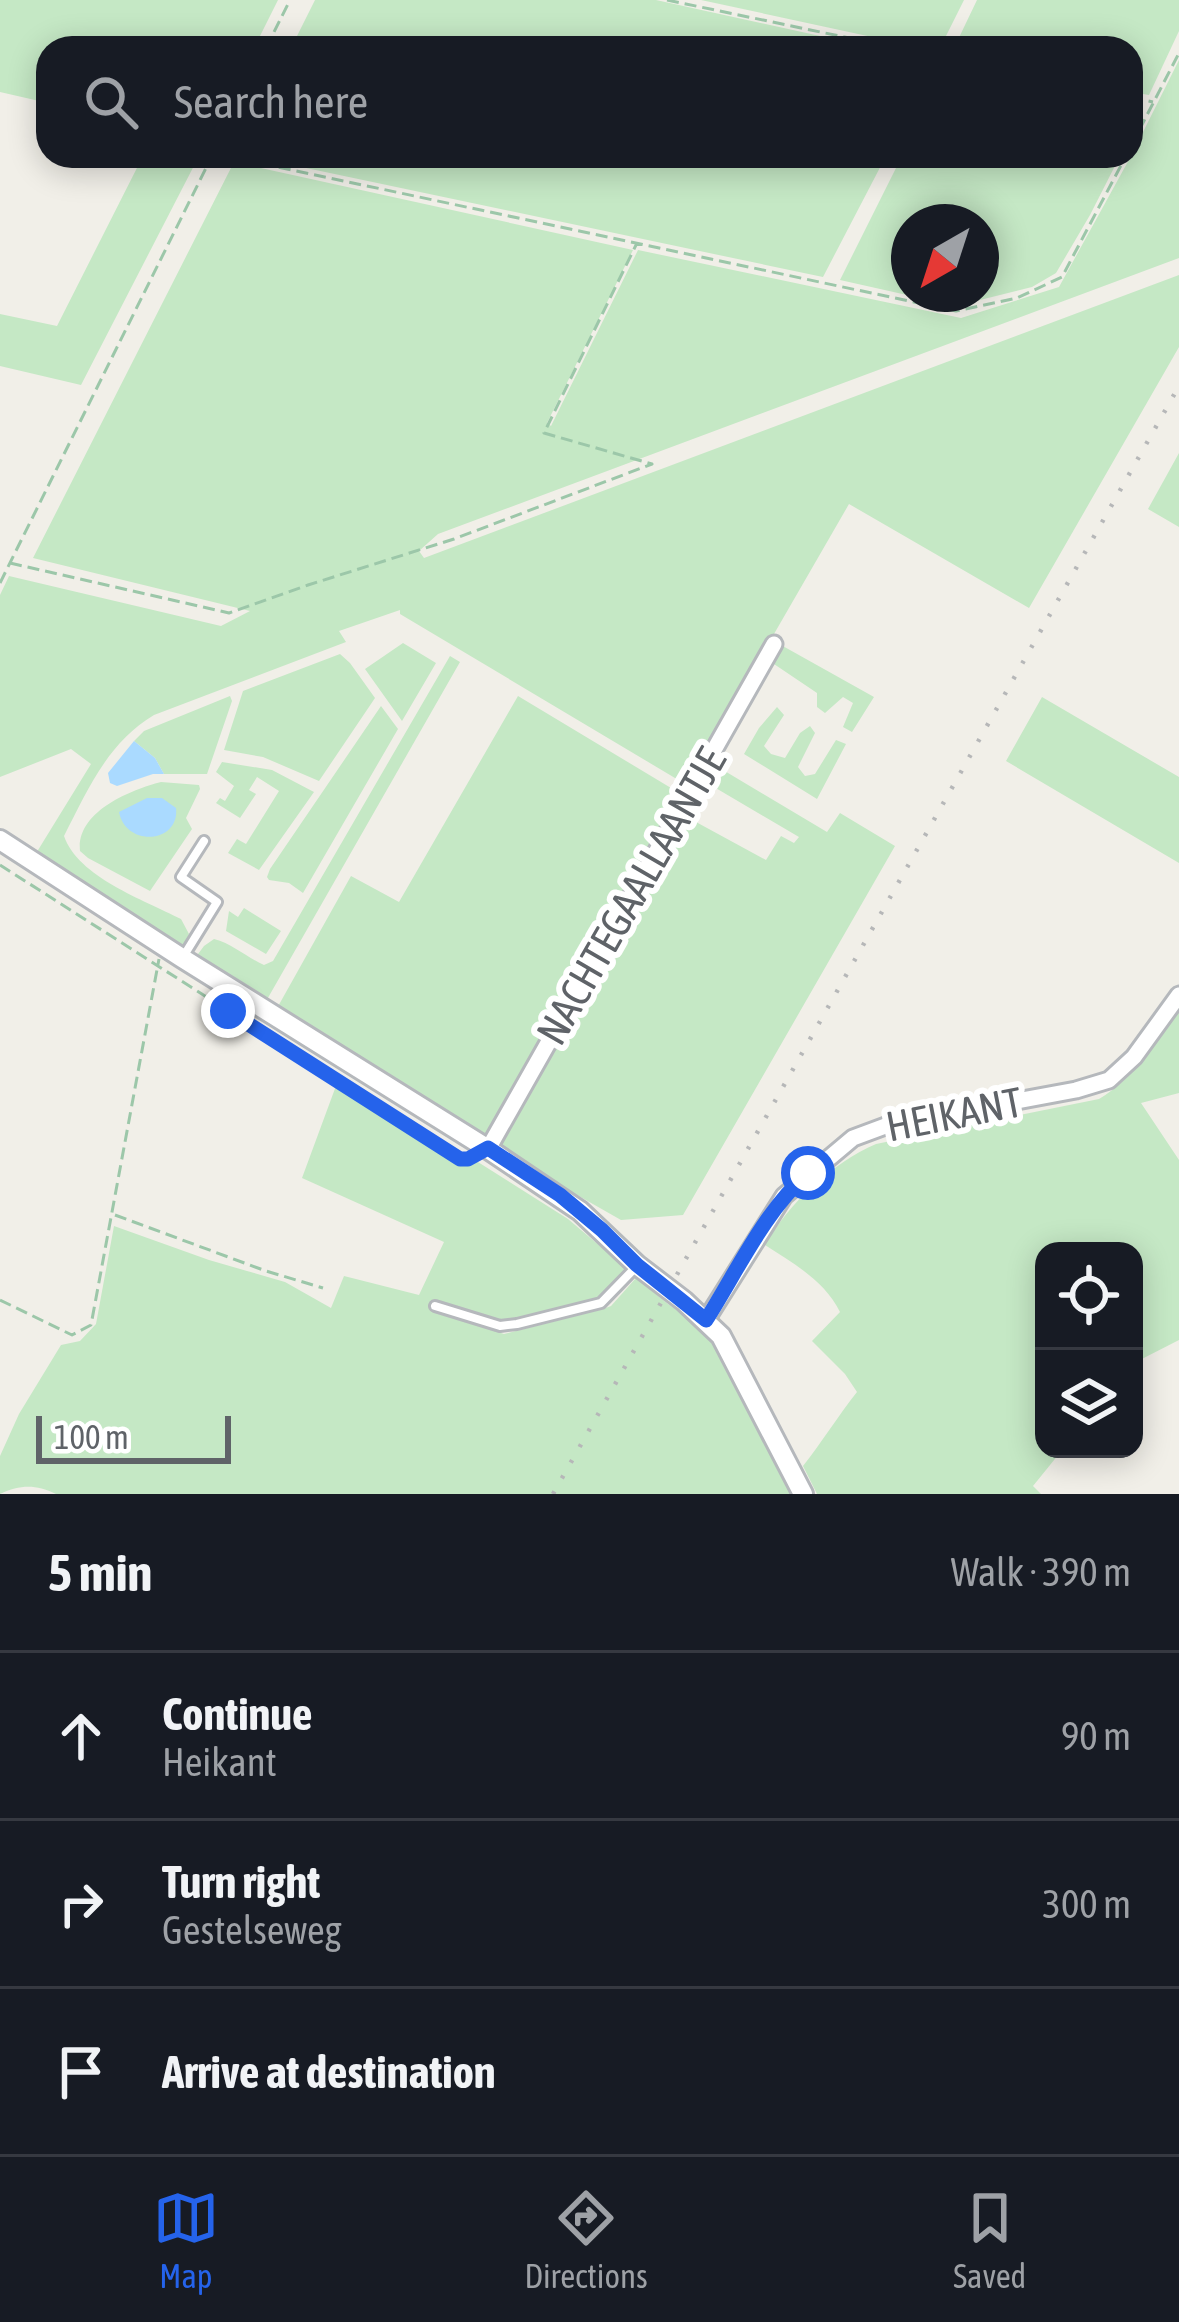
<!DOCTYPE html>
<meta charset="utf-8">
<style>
body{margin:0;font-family:"Asap Condensed",sans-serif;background:#242831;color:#f1f3f6}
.controls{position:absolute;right:36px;bottom:36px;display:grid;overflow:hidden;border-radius:24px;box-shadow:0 6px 30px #0003}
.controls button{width:108px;height:108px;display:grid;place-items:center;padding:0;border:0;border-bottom:3px solid #363941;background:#171b24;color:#f1f3f6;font:60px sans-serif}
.compass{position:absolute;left:891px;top:204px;width:108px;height:108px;border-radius:50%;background:#171b24;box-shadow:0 6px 30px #0003;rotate:219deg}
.scale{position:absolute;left:36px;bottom:30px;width:195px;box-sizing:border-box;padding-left:12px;border:6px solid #5f6368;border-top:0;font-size:33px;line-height:42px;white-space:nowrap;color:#5f6368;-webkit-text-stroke:9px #fff;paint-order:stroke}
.stop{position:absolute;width:36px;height:36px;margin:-27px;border:9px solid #2563eb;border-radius:50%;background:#fff}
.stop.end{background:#2563eb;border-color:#fff;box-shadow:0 3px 12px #0008}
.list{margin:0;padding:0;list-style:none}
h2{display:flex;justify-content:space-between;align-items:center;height:156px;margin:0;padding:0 48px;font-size:51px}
h2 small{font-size:39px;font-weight:400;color:#9ea1a6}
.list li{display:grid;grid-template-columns:78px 1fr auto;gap:36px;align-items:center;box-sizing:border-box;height:168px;padding:0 48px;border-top:3px solid #363941}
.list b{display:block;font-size:45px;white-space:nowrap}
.list p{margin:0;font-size:39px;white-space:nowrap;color:#9ea1a6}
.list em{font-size:39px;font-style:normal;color:#9ea1a6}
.icon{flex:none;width:66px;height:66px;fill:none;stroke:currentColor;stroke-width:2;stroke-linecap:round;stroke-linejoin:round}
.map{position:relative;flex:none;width:1179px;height:1494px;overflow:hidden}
.search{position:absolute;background:#171b24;box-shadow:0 6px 30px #0003;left:36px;right:36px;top:36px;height:132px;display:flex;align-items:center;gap:30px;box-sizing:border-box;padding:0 42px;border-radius:36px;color:#9ea1a6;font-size:45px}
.sheet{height:660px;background:#171b24}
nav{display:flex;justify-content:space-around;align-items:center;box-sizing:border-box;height:168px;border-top:3px solid #363941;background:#171b24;font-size:33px;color:#9ea1a6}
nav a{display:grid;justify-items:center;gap:6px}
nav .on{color:#2563eb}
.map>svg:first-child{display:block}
.green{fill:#c5e8c5;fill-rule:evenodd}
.water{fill:#aadaff}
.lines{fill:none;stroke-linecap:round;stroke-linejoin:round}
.service-casing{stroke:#b5b8bc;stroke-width:14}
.minor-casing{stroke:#b5b8bc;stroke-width:21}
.tertiary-casing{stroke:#b5b8bc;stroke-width:24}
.path{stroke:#9cc7a9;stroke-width:3;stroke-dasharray:12 6;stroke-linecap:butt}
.service{stroke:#fff;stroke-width:8}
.minor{stroke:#fff;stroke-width:15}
.tertiary{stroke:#fff;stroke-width:18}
.rail{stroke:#b6b7b8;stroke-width:4.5;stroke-dasharray:3 15;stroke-linecap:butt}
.route{stroke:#2563eb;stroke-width:15}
.labels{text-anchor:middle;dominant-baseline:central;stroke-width:12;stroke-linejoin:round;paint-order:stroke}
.street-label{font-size:42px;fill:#5f6368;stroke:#fff}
</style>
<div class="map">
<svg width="1179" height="1494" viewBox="0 0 1179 1494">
<rect width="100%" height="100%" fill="#f1efe8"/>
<path class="green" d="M0 0H278L254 48H48V103L0 92Z
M315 0H656L875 48H291Z
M701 0H964L940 48H923Z
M977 0H1179V31L1149 95 1131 92V48H954Z
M1179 60V258L438 534 419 551 424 558 1179 275V347L1029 608 849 504 688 783 675 778 400 614V610L339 631 346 642 154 715C108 742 87 791 64 836 78 877 144 900 181 919L189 934 183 950 35 855 91 764 71 749 0 777V595L9 576 221 626 250 611 33 558 234 162 633 250 547 423 551 426 638 250 961 318 1059 287 1131 156Z
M143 156H199L81 385 0 366V314L57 326Z
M249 156H886L823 277Z
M902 156H1120L1090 215 1056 273 1032 287 956 306 840 280ZM981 222V294H909V222Z
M1179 453V527L1148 509Z
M403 643 436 663 402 721 365 669Z
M781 645 874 697 852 732 843 727 853 703 843 697 825 713 817 707V693L771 662Z
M340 654 350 663 375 698 319 781 263 757 224 750 243 691Z
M450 656 460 662 265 1003 195 958 204 946 214 939C233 944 246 957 264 965L273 961Z
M230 696 232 701 207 774H164L155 758 134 741 144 731Z
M518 696 681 794 490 1131 481 1142 276 1010 351 876 399 902Z
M1042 697 1179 777V863L1006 761Z
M381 706 398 729 303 893 289 883 269 880 267 877 270 869Z
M777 707 784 715 764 746 771 754 785 758 800 733 810 726 815 733 798 767 805 776 815 774 836 740 846 744 817 799 744 754 759 728Z
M222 762 272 770 314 792 259 870 228 853 237 839 246 844 279 791 257 777 249 790 256 794 240 818 216 803 220 798 225 801 234 786 216 772Z
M723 770 827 832 840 813 895 846 683 1215 621 1220 496 1149 685 816 766 860 781 836 794 843 799 837 714 787Z
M161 782 199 785 200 789 186 818 192 829 150 891 88 858 80 851C76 812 130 790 161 782Z
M244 908 281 931 266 954 226 931 229 911 238 917Z
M1179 1009V1093L1141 1103 1179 1160V1340L1134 1363V1251H1044V1449H1063L1033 1486 1041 1494H817L803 1466C822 1442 838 1416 857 1392L845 1374 812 1341 840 1312C825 1281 793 1263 765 1245 789 1203 832 1163 876 1144L1099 1099C1135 1078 1155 1042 1179 1009Z
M340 1075 568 1219 626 1268 605 1296 561 1309 505 1320 496 1321 433 1300 431 1310 504 1334 603 1309 611 1306 636 1278 668 1304 712 1333 793 1494H56C35 1484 20 1485 0 1494V1456L19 1414 61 1345 80 1341 96 1324 114 1226 209 1260 285 1282 331 1308 344 1276 419 1295 444 1242 302 1178Z"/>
<path class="water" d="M134 741 155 758 164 774H153L117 786 110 783 108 773Z
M147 798H162L176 808C180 843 126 848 119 812Z"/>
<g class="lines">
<g class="service-casing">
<path id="service" d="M183 957 217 902 181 877 204 841
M435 1306 500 1326 517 1324 601 1303 636 1267"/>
</g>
<g class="minor-casing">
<path id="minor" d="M488 1149 774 644
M706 1320 784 1196 853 1138 888 1125 1076 1090 1109 1080 1134 1057 1179 995"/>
</g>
<g class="tertiary-casing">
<path id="tertiary" d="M0 840 182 958 488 1149 580 1211 637 1265 684 1301 721 1336 803 1494"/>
</g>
<path class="path" d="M667 0 897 48
M266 48 290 0
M1131 97 1153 102
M1131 146 1179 53
M226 156 956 311 1017 298 1062 277 1126 156
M10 563 229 613 308 585 454 539 652 464 544 433 637 243
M0 583 212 156
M0 865 460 1159 471 1157
M115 1215 266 1271 323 1288
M0 1300 72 1335 91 1325 159 959"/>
<use href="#service" class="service"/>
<use href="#minor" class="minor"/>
<use href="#tertiary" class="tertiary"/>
<path class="rail" d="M553 1494 1179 386"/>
</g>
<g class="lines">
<path class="route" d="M228 1011 460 1159H468L488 1148 560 1195 602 1230 637 1265 706 1320C738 1270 763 1213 808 1173"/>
</g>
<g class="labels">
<g class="street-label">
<text transform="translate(631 896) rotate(-60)">NACHTEGAALLAANTJE</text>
<text transform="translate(954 1114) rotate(-11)">HEIKANT</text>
</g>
</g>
</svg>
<div class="controls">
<button><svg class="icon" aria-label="locate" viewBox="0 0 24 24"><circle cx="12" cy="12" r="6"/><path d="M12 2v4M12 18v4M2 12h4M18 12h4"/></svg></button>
<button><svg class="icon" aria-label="layers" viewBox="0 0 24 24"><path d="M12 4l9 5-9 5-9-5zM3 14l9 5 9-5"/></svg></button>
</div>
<svg class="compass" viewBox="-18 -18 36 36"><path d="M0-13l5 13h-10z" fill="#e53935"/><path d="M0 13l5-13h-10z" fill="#9ea1a6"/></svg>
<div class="scale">100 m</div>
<div class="stop" style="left:808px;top:1173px"></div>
<div class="stop end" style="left:228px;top:1011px"></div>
<div class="search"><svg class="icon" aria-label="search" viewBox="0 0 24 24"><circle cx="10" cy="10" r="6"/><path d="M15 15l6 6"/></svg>Search here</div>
</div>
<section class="sheet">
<h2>5 min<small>Walk · 390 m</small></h2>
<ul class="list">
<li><svg class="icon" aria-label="ahead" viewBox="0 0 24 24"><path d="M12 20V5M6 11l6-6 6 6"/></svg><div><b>Continue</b><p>Heikant</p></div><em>90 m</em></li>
<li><svg class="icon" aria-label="right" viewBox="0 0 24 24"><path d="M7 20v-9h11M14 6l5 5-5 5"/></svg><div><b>Turn right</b><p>Gestelseweg</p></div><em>300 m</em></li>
<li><svg class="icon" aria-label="arrive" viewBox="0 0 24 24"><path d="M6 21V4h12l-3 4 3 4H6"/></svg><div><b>Arrive at destination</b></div></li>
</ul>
</section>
<nav>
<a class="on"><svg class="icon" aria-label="map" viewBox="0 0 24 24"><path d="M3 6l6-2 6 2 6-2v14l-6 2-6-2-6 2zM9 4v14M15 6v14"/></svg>Map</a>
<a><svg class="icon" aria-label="directions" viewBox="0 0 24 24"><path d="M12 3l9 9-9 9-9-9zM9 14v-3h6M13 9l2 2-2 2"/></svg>Directions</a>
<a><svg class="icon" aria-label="saved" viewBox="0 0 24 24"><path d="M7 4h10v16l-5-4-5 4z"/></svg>Saved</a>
</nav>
